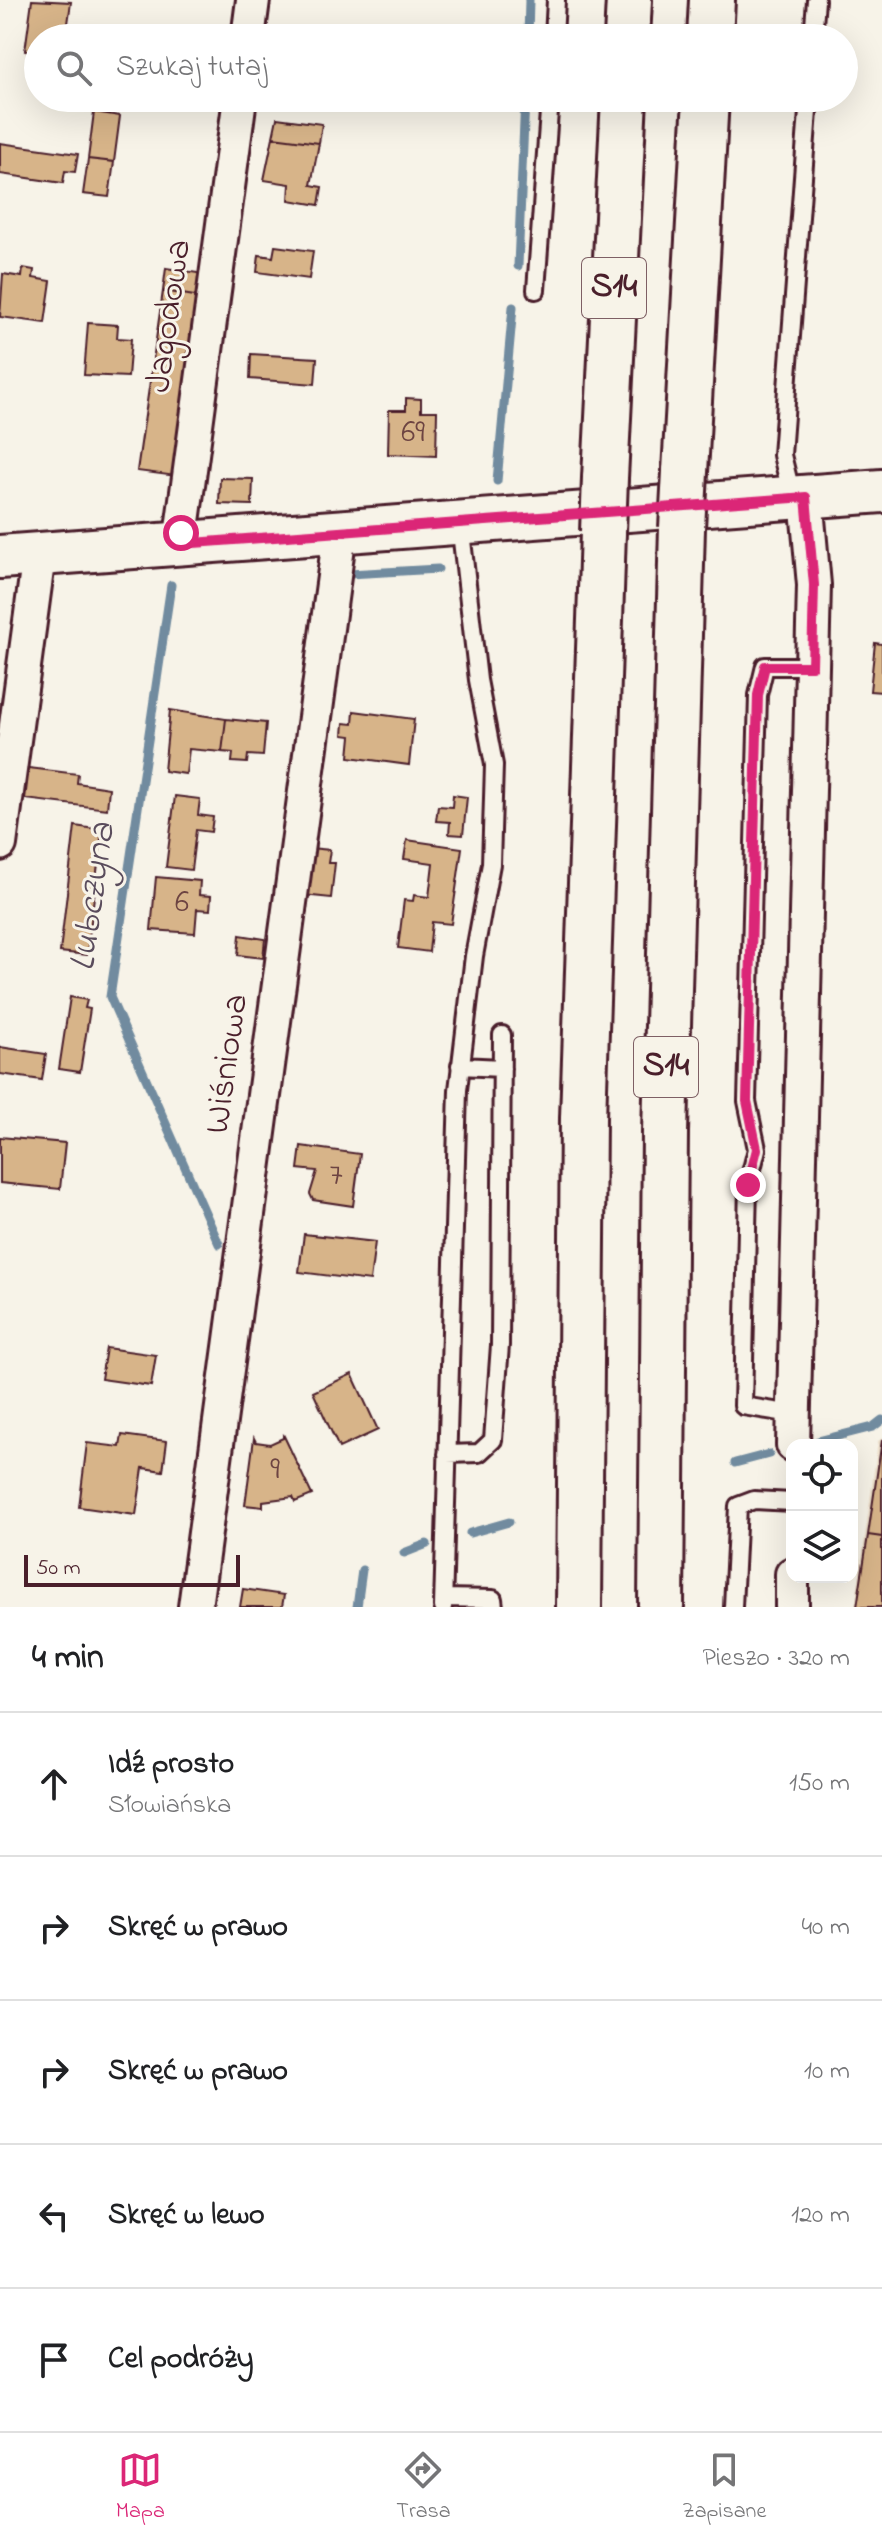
<!DOCTYPE html>
<html lang="pl">
<meta charset="utf-8">
<style>
body{margin:0;font-family:"Indie Flower",sans-serif;background:#f2f2f2;color:#202124}
.controls{position:absolute;right:24px;bottom:24px;display:grid;overflow:hidden;border-radius:16px;box-shadow:0 8px 32px #0002}
.controls button{width:72px;height:72px;display:grid;place-items:center;padding:0;border:0;border-bottom:2px solid #e0e0e0;background:#fff;color:#202124;font:40px sans-serif}
.scale{position:absolute;left:24px;bottom:20px;width:216px;box-sizing:border-box;padding-left:8px;border:4px solid #4a1f2b;border-top:0;font-size:22px;line-height:28px;white-space:nowrap;color:#4a1f2b;-webkit-text-stroke:6px #f7f3e8;paint-order:stroke}
.stop{position:absolute;width:24px;height:24px;margin:-18px;border:6px solid #db2777;border-radius:50%;background:#fff}
.stop.end{background:#db2777;border-color:#fff;box-shadow:0 2px 8px #0008}
.list{margin:0;padding:0;list-style:none}
h2{display:flex;justify-content:space-between;align-items:center;height:104px;margin:0;padding:0 32px;font-size:34px}
h2 small{font-size:26px;font-weight:400;color:#757577}
.list li{display:grid;grid-template-columns:52px 1fr auto;gap:24px;align-items:center;box-sizing:border-box;height:144px;padding:0 32px;border-top:2px solid #e0e0e0}
.list b{display:block;font-size:30px;white-space:nowrap}
.list p{margin:0;font-size:26px;white-space:nowrap;color:#757577}
.list em{font-size:26px;font-style:normal;color:#757577}
.icon{flex:none;width:44px;height:44px;fill:none;stroke:currentColor;stroke-width:2;stroke-linecap:round;stroke-linejoin:round}
.map{position:relative;flex:none;width:882px;height:1607px;overflow:hidden}
.search{position:absolute;background:#fff;box-shadow:0 8px 32px #0002;left:24px;right:24px;top:24px;height:88px;display:flex;align-items:center;gap:20px;box-sizing:border-box;padding:0 28px;border-radius:44px;color:#757577;font-size:30px}
.sheet{height:824px;background:#fff}
nav{display:flex;justify-content:space-around;align-items:center;box-sizing:border-box;height:112px;border-top:2px solid #e0e0e0;background:#fff;font-size:22px;color:#757577}
nav a{display:grid;justify-items:center;gap:4px}
nav .on{color:#db2777}
.map>svg:first-child{display:block}
.built{fill:#ede0cc}
.lines{fill:none;stroke-linecap:round;stroke-linejoin:round}
.stream{stroke:#718b9f;stroke-width:9}
.building{fill:#d7b489;stroke:#4a1f2b;stroke-width:2}
.service-casing{stroke:#4a1f2b;stroke-width:22}
.minor-casing{stroke:#4a1f2b;stroke-width:38}
.tertiary-casing{stroke:#4a1f2b;stroke-width:48}
.motorway-casing{stroke:#4a1f2b;stroke-width:50}
.service{stroke:#f7f3e8;stroke-width:16}
.minor{stroke:#f7f3e8;stroke-width:32}
.tertiary{stroke:#f7f3e8;stroke-width:42}
.motorway{stroke:#f7f3e8;stroke-width:44}
.motorway-bridge-casing{stroke:#4a1f2b;stroke-width:50;stroke-linecap:butt}
.motorway-bridge{stroke:#f7f3e8;stroke-width:44}
.route{stroke:#db2777;stroke-width:10}
.labels{text-anchor:middle;dominant-baseline:central;stroke-width:6;stroke-linejoin:round;paint-order:stroke}
.number-label{font-size:32px;fill:#6d4442}
.shield{fill:#f7f3e8;stroke:#7e5f64;stroke-width:2}
.shield-label{font-size:34px;font-weight:bold;fill:#4a1f2b}
.street-label{font-size:36px;fill:#4a1f2b;stroke:#f7f3e8}
.water-label{font-size:38px;font-style:italic;fill:#5a4c5c;stroke:#f7f3e8}
</style>
<div class="map">
<svg width="882" height="1607" viewBox="0 0 882 1607">
<rect width="100%" height="100%" fill="#f7f3e8"/>
<filter id="ink" filterUnits="userSpaceOnUse"><feTurbulence type="fractalNoise" baseFrequency=".0125" numOctaves="2"/><feDisplacementMap in="SourceGraphic" scale="16" xChannelSelector="R" yChannelSelector="G"/><feConvolveMatrix kernelMatrix="1 2 1 2 8 2 1 2 1" color-interpolation-filters="sRGB"/></filter>
<g filter="url(#ink)">
<path class="built" d="M882 1438V1607H855L878 1441Z"/>
<g class="lines">
<path class="stream" d="M528 38 529 0
M518 266 525 98
M497 481 513 307
M349 574 438 569
M171 585 110 997 219 1244
M818 1441 873 1427 882 1420
M735 1463 769 1454
M470 1533 509 1522
M404 1553 427 1544
M357 1607 362 1570"/>
</g>
<path class="building" d="M32 0 71 2 66 38H38V53L25 51Z
M122 98H180L179 106Z
M94 112 120 116 114 162 88 159Z
M277 118 322 124 319 143 273 137Z
M273 137 319 143 311 185 322 187 319 205 289 200 290 184 264 180Z
M0 143 78 154 75 172 65 171 63 183 0 174Z
M88 159 114 162 109 197 83 194Z
M275 246 313 251 309 279 257 272 259 255 273 257Z
M23 268 34 270 33 278 51 281 45 323 0 317 3 274 22 277Z
M166 268 204 274 201 297 163 291Z
M163 291 201 297 176 476 137 471Z
M88 323 118 325 117 338 131 339 128 377 84 375Z
M251 354 317 358 315 384 250 379Z
M406 398 421 399V411H437L436 456 388 454 389 410H406Z
M220 478 253 479 252 505 219 504Z
M875 643 882 644V692L870 691Z
M170 710 226 719 222 752 189 749 186 774 164 771Z
M354 711 414 719 409 765 349 757 351 736 343 735 344 723 353 724Z
M226 719 266 723 263 756 248 755 247 763 232 762 233 753 222 752Z
M29 768 78 774 77 783 109 788 107 809 25 799Z
M453 795 467 797 463 835 449 834 450 822 436 821 438 806 452 807Z
M175 796 200 799 198 815 213 817 211 832 196 830 191 870 166 867Z
M75 826 102 830 87 955 60 952Z
M407 840 462 848 451 924 432 922 429 952 398 948 404 900 413 901 414 895 429 897 433 863 404 859Z
M310 848 330 850 328 863H335L331 898 303 895Z
M156 877 200 881 199 895 211 896 210 910 197 909 195 933 151 930Z
M240 935 265 939 263 958 238 955Z
M70 997 87 1000 85 1008 90 1009 80 1072 59 1069Z
M0 1047 46 1054 42 1080 0 1074Z
M0 1137 65 1143 60 1189 0 1183Z
M301 1146 360 1154 353 1206 313 1200 310 1194 317 1171 298 1169Z
M304 1234 375 1242 370 1281 299 1272Z
M106 1348 156 1355 151 1386 101 1379Z
M352 1374 378 1430 339 1448 313 1392Z
M283 1434 312 1495 295 1502 293 1497 263 1501V1507L245 1505 254 1438 256 1442 270 1444 283 1438Z
M122 1435 167 1441 163 1471 143 1468 136 1515 79 1507 87 1443 120 1447Z
M882 1440V1537L868 1535Z
M868 1535 882 1537V1607H857Z
M243 1589 284 1595 282 1607H240Z"/>
<g class="lines">
<g class="service-casing">
<path id="service" d="M554 38 556 0
M813 38 816 0
M536 290 550 98
M792 496 782 455 809 98
M460 1066 502 1068
M793 1414 743 1406 748 1185 757 1149 747 1101 758 695 765 666H812
M447 1454 479 1453 493 1440 500 1345 502 1035
M444 1598 493 1599 494 1607
M443 1607 458 1090 474 956 491 864 494 765 478 680 460 523
M733 1607 738 1506 754 1500 792 1502"/>
</g>
<g class="minor-casing">
<path id="minor" d="M248 38 253 0
M180 544 240 98
M0 844 39 555
M793 1445 814 585 806 497
M195 1607 340 532
M792 1607V1574"/>
</g>
<g class="tertiary-casing">
<path id="tertiary" d="M0 557 882 491"/>
</g>
<g class="motorway-casing">
<path id="motorway" d="M627 38 629 0
M710 38 712 0
M685 472 706 98
M605 478 624 98
M579 1607 583 1118 603 532
M661 1607 665 1132 682 528"/>
</g>
<use href="#service" class="service"/>
<use href="#minor" class="minor"/>
<use href="#tertiary" class="tertiary"/>
<use href="#motorway" class="motorway"/>
<g class="motorway-bridge-casing">
<path id="motorway-bridge" d="M682 528 685 472
M603 532 605 478"/>
</g>
<use href="#motorway-bridge" class="motorway-bridge"/>
</g>
</g>
<g class="lines" filter="url(#ink)">
<path class="route" d="M181 533 180 544 806 497 814 585 812 666H765L758 695 747 1101 757 1149 748 1185"/>
</g>
<g class="labels">
<g class="number-label">
<text x="413" y="433">69</text>
<text x="182" y="903">6</text>
<text x="336" y="1176">7</text>
<text x="275" y="1470">9</text>
</g>
<g class="shield">
<rect x="582" y="258" width="64" height="60" rx="6"/>
<rect x="634" y="1037" width="64" height="60" rx="6"/>
</g>
<g class="shield-label">
<text x="614" y="288">S14</text>
<text x="666" y="1067">S14</text>
</g>
<g class="street-label">
<text transform="translate(170 316) rotate(-82)">Jagodowa</text>
<text transform="translate(228 1064) rotate(-82)">Wiśniowa</text>
</g>
<g class="water-label">
<text transform="translate(94 897) rotate(-82)">Lubczyna</text>
</g>
</g>
</svg>
<div class="controls">
<button><svg class="icon" aria-label="locate" viewBox="0 0 24 24"><circle cx="12" cy="12" r="6"/><path d="M12 2v4M12 18v4M2 12h4M18 12h4"/></svg></button>
<button><svg class="icon" aria-label="layers" viewBox="0 0 24 24"><path d="M12 4l9 5-9 5-9-5zM3 14l9 5 9-5"/></svg></button>
</div>
<div class="scale">50 m</div>
<div class="stop" style="left:181px;top:533px"></div>
<div class="stop end" style="left:748px;top:1185px"></div>
<div class="search"><svg class="icon" aria-label="search" viewBox="0 0 24 24"><circle cx="10" cy="10" r="6"/><path d="M15 15l6 6"/></svg>Szukaj tutaj</div>
</div>
<section class="sheet">
<h2>4 min<small>Pieszo · 320 m</small></h2>
<ul class="list">
<li><svg class="icon" aria-label="ahead" viewBox="0 0 24 24"><path d="M12 20V5M6 11l6-6 6 6"/></svg><div><b>Idź prosto</b><p>Słowiańska</p></div><em>150 m</em></li>
<li><svg class="icon" aria-label="right" viewBox="0 0 24 24"><path d="M7 20v-9h11M14 6l5 5-5 5"/></svg><div><b>Skręć w prawo</b></div><em>40 m</em></li>
<li><svg class="icon" aria-label="right" viewBox="0 0 24 24"><path d="M7 20v-9h11M14 6l5 5-5 5"/></svg><div><b>Skręć w prawo</b></div><em>10 m</em></li>
<li><svg class="icon" aria-label="left" viewBox="0 0 24 24"><path d="M17 20v-9H6M10 6l-5 5 5 5"/></svg><div><b>Skręć w lewo</b></div><em>120 m</em></li>
<li><svg class="icon" aria-label="arrive" viewBox="0 0 24 24"><path d="M6 21V4h12l-3 4 3 4H6"/></svg><div><b>Cel podróży</b></div></li>
</ul>
</section>
<nav>
<a class="on"><svg class="icon" aria-label="map" viewBox="0 0 24 24"><path d="M3 6l6-2 6 2 6-2v14l-6 2-6-2-6 2zM9 4v14M15 6v14"/></svg>Mapa</a>
<a><svg class="icon" aria-label="directions" viewBox="0 0 24 24"><path d="M12 3l9 9-9 9-9-9zM9 14v-3h6M13 9l2 2-2 2"/></svg>Trasa</a>
<a><svg class="icon" aria-label="saved" viewBox="0 0 24 24"><path d="M7 4h10v16l-5-4-5 4z"/></svg>Zapisane</a>
</nav>
